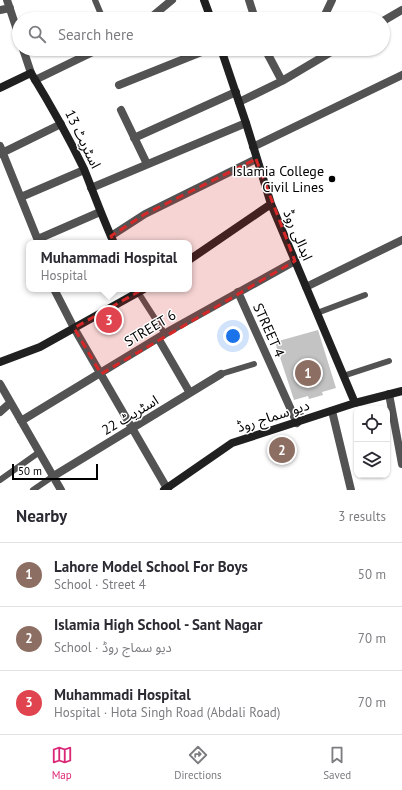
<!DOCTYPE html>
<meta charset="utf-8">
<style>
body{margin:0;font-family:"PT Sans","Noto Sans Arabic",sans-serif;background:#f7f7f7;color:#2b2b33}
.controls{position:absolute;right:12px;bottom:12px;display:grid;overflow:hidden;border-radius:8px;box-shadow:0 1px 3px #0004}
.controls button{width:36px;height:36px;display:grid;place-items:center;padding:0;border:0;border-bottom:1px solid #e1e1e2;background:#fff;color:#2b2b33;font:20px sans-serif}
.scale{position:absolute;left:12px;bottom:10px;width:86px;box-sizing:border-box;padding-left:4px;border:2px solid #000;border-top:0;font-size:11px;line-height:14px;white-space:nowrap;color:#000;-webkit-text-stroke:3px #fff;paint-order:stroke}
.you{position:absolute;left:233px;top:336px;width:14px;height:14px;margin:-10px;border:3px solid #fff;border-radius:50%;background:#1a73e8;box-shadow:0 0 0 6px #1a73e833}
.badge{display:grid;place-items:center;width:26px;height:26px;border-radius:50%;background:#db2777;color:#fff;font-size:13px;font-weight:700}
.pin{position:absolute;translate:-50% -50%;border:2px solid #fff;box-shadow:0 1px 4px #0006}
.popup{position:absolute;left:26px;top:240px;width:166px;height:52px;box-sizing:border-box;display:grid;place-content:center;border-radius:8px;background:#fff;filter:drop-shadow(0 1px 3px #0005);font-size:13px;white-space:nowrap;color:#7c7c81}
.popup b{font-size:15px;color:#2b2b33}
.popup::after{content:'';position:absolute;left:50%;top:100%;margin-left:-8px;border:8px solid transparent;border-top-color:#fff}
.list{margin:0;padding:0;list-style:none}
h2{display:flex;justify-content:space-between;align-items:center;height:52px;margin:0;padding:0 16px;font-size:17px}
h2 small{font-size:13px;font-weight:400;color:#7c7c81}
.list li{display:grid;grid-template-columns:26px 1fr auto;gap:12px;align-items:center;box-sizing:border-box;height:64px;padding:0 16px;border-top:1px solid #e1e1e2}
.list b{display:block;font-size:15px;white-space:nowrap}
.list p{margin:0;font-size:13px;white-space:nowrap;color:#7c7c81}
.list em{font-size:13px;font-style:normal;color:#7c7c81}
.icon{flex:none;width:22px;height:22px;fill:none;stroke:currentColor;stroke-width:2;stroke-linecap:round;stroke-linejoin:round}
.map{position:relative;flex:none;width:402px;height:490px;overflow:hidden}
.search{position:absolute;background:#fff;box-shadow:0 1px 3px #0004;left:12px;right:12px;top:12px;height:44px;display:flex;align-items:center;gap:10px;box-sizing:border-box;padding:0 14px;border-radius:22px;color:#7c7c81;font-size:15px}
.sheet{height:244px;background:#fff}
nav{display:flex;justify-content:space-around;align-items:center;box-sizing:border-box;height:56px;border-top:1px solid #e1e1e2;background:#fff;font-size:11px;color:#7c7c81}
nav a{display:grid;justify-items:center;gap:2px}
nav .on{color:#db2777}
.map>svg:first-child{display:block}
.building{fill:#c3c3c3}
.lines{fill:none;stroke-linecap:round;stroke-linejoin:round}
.lane{stroke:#535353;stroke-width:6}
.street{stroke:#535353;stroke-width:8}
.secondary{stroke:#202020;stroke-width:8}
.marked{fill:#d62828;fill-opacity:0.2;stroke:#d62828;stroke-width:3;stroke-dasharray:8 5;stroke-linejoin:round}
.poi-dot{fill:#000;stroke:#fff;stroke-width:1.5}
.labels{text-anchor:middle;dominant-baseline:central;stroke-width:3;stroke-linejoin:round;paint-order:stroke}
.street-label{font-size:14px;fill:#000;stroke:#fff}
.poi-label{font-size:14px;fill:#000;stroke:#fff;text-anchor:end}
</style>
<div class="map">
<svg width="402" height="490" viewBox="0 0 402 490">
<rect width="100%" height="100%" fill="#fff"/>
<path class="building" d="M318 330 336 388 322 392 323 395 309 399 308 396 294 400 275 342Z"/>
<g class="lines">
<path class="lane" d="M95 0 103 19
M138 292 165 334
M317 313 365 295
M221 374 254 364
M343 376 389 361
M0 480 38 453
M33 490 52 477"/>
<path class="street" d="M7 0 19 36
M249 0 255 19
M0 10 10 8
M149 19 172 0
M323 19 332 0
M383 21 402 10
M23 49 31 73
M265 49 282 81
M35 80 99 49
M119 85 209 49
M239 102 282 81 336 49
M121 110 147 164
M134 138 236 92
M0 146 39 243
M253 147 402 75
M0 154 61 124
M91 188 246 123
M21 197 84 170
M111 236 145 214 256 159
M38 239 100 212
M306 287 402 240
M54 289 74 328 168 490
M238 292 297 423
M158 338 190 393
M0 384 61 490
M389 394 402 464
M332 411 351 490
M0 412 10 403
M21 421 171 330 295 261
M52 477 221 374"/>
<path class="secondary" d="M204 0 211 19
M221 49 246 123 271 204 355 403
M0 88 31 73C50 104 68 136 84 169 94 194 103 219 114 243
M189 260 271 204
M0 362 40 347 144 289
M164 490 232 443 355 403 402 391"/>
</g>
<path class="marked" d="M256 159 295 261 101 374 74 328 138 292 111 236 145 214Z"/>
<circle class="poi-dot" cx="332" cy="179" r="4"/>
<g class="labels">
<g class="street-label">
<text transform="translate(83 139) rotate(64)">اسٹریٹ 13</text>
<text transform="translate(298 235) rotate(67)">ابدالی روڈ</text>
<text transform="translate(150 328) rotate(-31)">STREET 6</text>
<text transform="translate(269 330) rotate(66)">STREET 4</text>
<text transform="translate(130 415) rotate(-31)">اسٹریٹ 22</text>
<text transform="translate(273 416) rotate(-18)">دیو سماج روڈ</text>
</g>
<g class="poi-label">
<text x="324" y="171">Islamia College<tspan x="324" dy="16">Civil Lines</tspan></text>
</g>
</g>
</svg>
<div class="controls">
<button><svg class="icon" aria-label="locate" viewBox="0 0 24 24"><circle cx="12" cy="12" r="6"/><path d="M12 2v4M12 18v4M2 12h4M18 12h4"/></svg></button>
<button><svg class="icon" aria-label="layers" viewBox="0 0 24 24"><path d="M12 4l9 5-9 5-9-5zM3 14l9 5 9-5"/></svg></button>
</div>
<div class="scale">50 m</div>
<div class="you"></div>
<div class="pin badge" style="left:308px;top:373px;background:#8d6e63">1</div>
<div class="pin badge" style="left:282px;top:450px;background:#8d6e63">2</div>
<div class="pin badge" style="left:109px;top:320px;background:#e0444e">3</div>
<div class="popup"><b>Muhammadi Hospital</b>Hospital</div>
<div class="search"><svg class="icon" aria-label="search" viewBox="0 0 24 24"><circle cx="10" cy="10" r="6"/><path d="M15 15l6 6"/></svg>Search here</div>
</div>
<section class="sheet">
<h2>Nearby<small>3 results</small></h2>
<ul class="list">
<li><span class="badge" style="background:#8d6e63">1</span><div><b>Lahore Model School For Boys</b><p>School · Street 4</p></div><em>50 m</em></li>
<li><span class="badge" style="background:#8d6e63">2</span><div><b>Islamia High School - Sant Nagar</b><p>School · دیو سماج روڈ</p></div><em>70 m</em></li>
<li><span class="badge" style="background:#e0444e">3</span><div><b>Muhammadi Hospital</b><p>Hospital · Hota Singh Road (Abdali Road)</p></div><em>70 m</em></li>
</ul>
</section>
<nav>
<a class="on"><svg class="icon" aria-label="map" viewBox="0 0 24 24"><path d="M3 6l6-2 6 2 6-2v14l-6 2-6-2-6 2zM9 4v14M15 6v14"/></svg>Map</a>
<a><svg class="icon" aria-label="directions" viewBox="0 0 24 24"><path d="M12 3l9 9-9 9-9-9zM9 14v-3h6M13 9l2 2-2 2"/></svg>Directions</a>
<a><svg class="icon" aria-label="saved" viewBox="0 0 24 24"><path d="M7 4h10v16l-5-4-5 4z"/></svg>Saved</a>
</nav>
